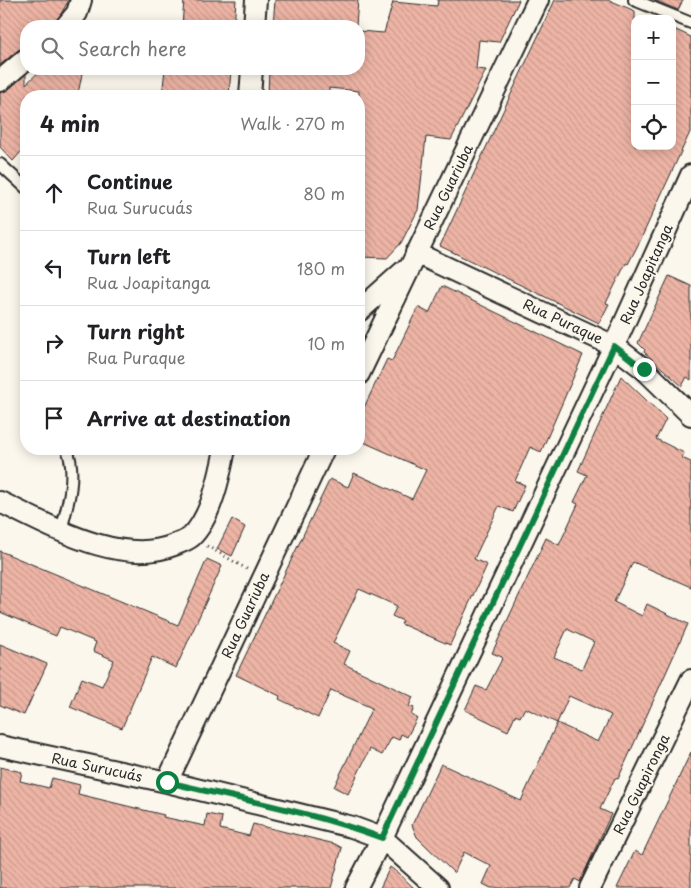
<!DOCTYPE html>
<meta charset="utf-8">
<style>
body{margin:0;font-family:"Playpen Sans",sans-serif;background:#f2f2f2;color:#202124}
.controls{position:absolute;right:15px;top:15px;display:grid;overflow:hidden;border-radius:10px;box-shadow:0 2px 12px #0003}
.controls button{width:45px;height:45px;display:grid;place-items:center;padding:0;border:0;border-bottom:1px solid #e0e0e0;background:#fff;color:#202124;font:25px sans-serif}
.stop{position:absolute;width:15px;height:15px;margin:-11px;border:4px solid #0b8043;border-radius:50%;background:#fff}
.stop.end{background:#0b8043;border-color:#fff;box-shadow:0 1px 5px #0008}
.list{margin:0;padding:0;list-style:none}
h2{display:flex;justify-content:space-between;align-items:center;height:65px;margin:0;padding:0 20px;font-size:21px}
h2 small{font-size:16px;font-weight:400;color:#757577}
.list li{display:grid;grid-template-columns:32px 1fr auto;gap:15px;align-items:center;box-sizing:border-box;height:75px;padding:0 20px;border-top:1px solid #e0e0e0}
.list b{display:block;font-size:19px;white-space:nowrap}
.list p{margin:0;font-size:16px;white-space:nowrap;color:#757577}
.list em{font-size:16px;font-style:normal;color:#757577}
.icon{flex:none;width:28px;height:28px;fill:none;stroke:currentColor;stroke-width:2;stroke-linecap:round;stroke-linejoin:round}
.map{position:relative;flex:none;width:691px;height:888px;overflow:hidden}
.search{position:absolute;background:#fff;box-shadow:0 2px 12px #0003;left:20px;top:20px;width:345px;height:55px;display:flex;align-items:center;gap:12px;box-sizing:border-box;padding:0 18px;border-radius:20px;color:#757577;font-size:19px}
.panel{position:absolute;background:#fff;box-shadow:0 2px 12px #0003;left:20px;top:90px;width:345px;height:365px;border-radius:20px}
.map>svg:first-child{display:block}
.building{fill:url(#building-back-hatch);stroke:#2b2b2b;fill-rule:evenodd}
.lines{fill:none;stroke-linecap:round;stroke-linejoin:round}
.service-casing{stroke:#2b2b2b;stroke-width:14}
.minor-casing{stroke:#2b2b2b;stroke-width:24}
.path{stroke:#2b2b2b;stroke-width:3;stroke-dasharray:1 4;stroke-linecap:butt}
.service{stroke:#fbf7ec;stroke-width:10}
.minor{stroke:#fbf7ec;stroke-width:20}
.route{stroke:#0b8043;stroke-width:6}
.labels{text-anchor:middle;dominant-baseline:central;stroke-width:4;stroke-linejoin:round;paint-order:stroke}
.street-label{font-size:14px;fill:#2b2b2b;stroke:#fbf7ec}
</style>
<div class="map">
<svg width="691" height="888" viewBox="0 0 691 888">
<defs>
<pattern id="building-back-hatch" width="6" height="6" patternUnits="userSpaceOnUse" patternTransform="scale(1.25)"><rect width="6" height="6" fill="#edb4a5"/><path d="M-1 5l2 2M0 0l6 6M5-1l2 2" fill="none" stroke="#cb9b8e"/></pattern>
</defs>
<rect width="100%" height="100%" fill="#fbf7ec"/>
<filter id="ink" filterUnits="userSpaceOnUse"><feTurbulence type="fractalNoise" baseFrequency=".02" numOctaves="2"/><feDisplacementMap in="SourceGraphic" scale="10" xChannelSelector="R" yChannelSelector="G"/><feConvolveMatrix kernelMatrix="1 2 1 2 8 2 1 2 1" color-interpolation-filters="sRGB"/></filter>
<g filter="url(#ink)">
<path class="building" d="M0 0H69L54 26H26V47L18 50 0 65Z
M184 0H236L234 26H182Z
M275 0H358L356 26H273Z
M438 0H519L499 42 479 40 476 69 486 70 451 140 426 137 418 210 401 243 387 258 359 257V91L329 88V96H268L269 69H359V31L384 33 393 2 437 6Z
M555 0H609L635 11V146H672V28L691 37V130L639 243 628 264 626 263 606 303 609 304 599 323 440 246Z
M654 0H683L678 10Z
M42 69H83L79 89 75 96H26V146L13 161 0 147V93L8 90 26 74V84Z
M165 69H231L229 96H162Z
M669 276 691 286V380L687 377 682 386 644 352 645 350 638 343Z
M442 286 583 355 541 452 530 447 515 481 525 485 513 512 499 506 474 559 487 565 450 645 401 624 403 621 392 616 397 606 359 589 333 643 350 651 344 664 413 697 409 706 414 708 411 715 417 718 407 737 401 734 399 740 392 737 382 755 370 749 348 794 334 787 372 708 331 690 318 718 279 699 280 696 236 675 330 479 348 487 354 473 412 499 426 470 359 440V418L387 359 392 361 418 307 429 313Z
M621 376 666 419 656 439 684 453 682 458 691 462V587L633 562 614 602 642 616 647 604 688 624 618 779 615 778 600 809 611 814 580 882 575 879 570 888H491L483 884 491 866 464 852 454 873 417 837 412 825 441 764 521 801 557 723 598 742 611 715 569 696 557 723 525 708 520 717 515 715 508 731 465 710 476 686 486 690 501 661 502 657 492 653 546 538 559 545 578 504 574 502 587 475 578 471ZM567 629 594 642 582 669 554 657Z
M232 519 245 527 232 556 217 549Z
M0 551 178 625 207 559 222 566 176 668 152 657 122 728 70 707 82 678 102 686 114 660 93 651 96 642 60 627 56 636 0 612Z
M0 644 47 664 24 715 0 705Z
M691 752V888H617L635 851 642 855Z
M0 767 22 772 20 781 49 788 52 778 80 785 78 794 164 815 163 817 205 826 207 814 222 817 220 829 249 836 253 824 335 844 342 848 331 888H0Z
M390 867 398 873 414 888H380Z"/>
<g class="lines">
<g class="service-casing">
<path id="service" d="M634 0 691 23
M0 164 26 188
M61 530C68 505 77 474 67 449"/>
</g>
<g class="minor-casing">
<path id="minor" d="M66 26 77 13 81 0
M254 26 256 0
M0 81 26 59
M250 96 252 69
M416 253 614 346 644 369 691 415
M359 311 404 271
M359 374 538 0
M0 502C49 525 119 567 174 545 179 543 186 541 191 537 211 518 220 475 225 449
M0 746 167 782 352 827 382 838 438 888
M167 782 324 449
M356 888 382 838 614 346 691 175
M590 888 691 680"/>
</g>
<path class="path" d="M207 546 247 569"/>
<use href="#service" class="service"/>
<use href="#minor" class="minor"/>
</g>
</g>
<g class="lines" filter="url(#ink)">
<path class="route" d="M167 782C239 799 313 812 382 838L614 346 644 369"/>
</g>
<g class="labels">
<g class="street-label">
<text transform="translate(448 187) rotate(-64)">Rua Guariuba</text>
<text transform="translate(646 274) rotate(-66)">Rua Joapitanga</text>
<text transform="translate(563 321) rotate(25)">Rua Puraque</text>
<text transform="translate(245 615) rotate(-65)">Rua Guariuba</text>
<text transform="translate(97 767) rotate(12)">Rua Surucuás</text>
<text transform="translate(641 784) rotate(-64)">Rua Guapironga</text>
</g>
</g>
</svg>
<div class="controls">
<button>+</button>
<button>−</button>
<button><svg class="icon" aria-label="locate" viewBox="0 0 24 24"><circle cx="12" cy="12" r="6"/><path d="M12 2v4M12 18v4M2 12h4M18 12h4"/></svg></button>
</div>
<div class="stop" style="left:167px;top:782px"></div>
<div class="stop end" style="left:644px;top:369px"></div>
<div class="search"><svg class="icon" aria-label="search" viewBox="0 0 24 24"><circle cx="10" cy="10" r="6"/><path d="M15 15l6 6"/></svg>Search here</div>
<section class="panel">
<h2>4 min<small>Walk · 270 m</small></h2>
<ul class="list">
<li><svg class="icon" aria-label="ahead" viewBox="0 0 24 24"><path d="M12 20V5M6 11l6-6 6 6"/></svg><div><b>Continue</b><p>Rua Surucuás</p></div><em>80 m</em></li>
<li><svg class="icon" aria-label="left" viewBox="0 0 24 24"><path d="M17 20v-9H6M10 6l-5 5 5 5"/></svg><div><b>Turn left</b><p>Rua Joapitanga</p></div><em>180 m</em></li>
<li><svg class="icon" aria-label="right" viewBox="0 0 24 24"><path d="M7 20v-9h11M14 6l5 5-5 5"/></svg><div><b>Turn right</b><p>Rua Puraque</p></div><em>10 m</em></li>
<li><svg class="icon" aria-label="arrive" viewBox="0 0 24 24"><path d="M6 21V4h12l-3 4 3 4H6"/></svg><div><b>Arrive at destination</b></div></li>
</ul>
</section>
</div>
